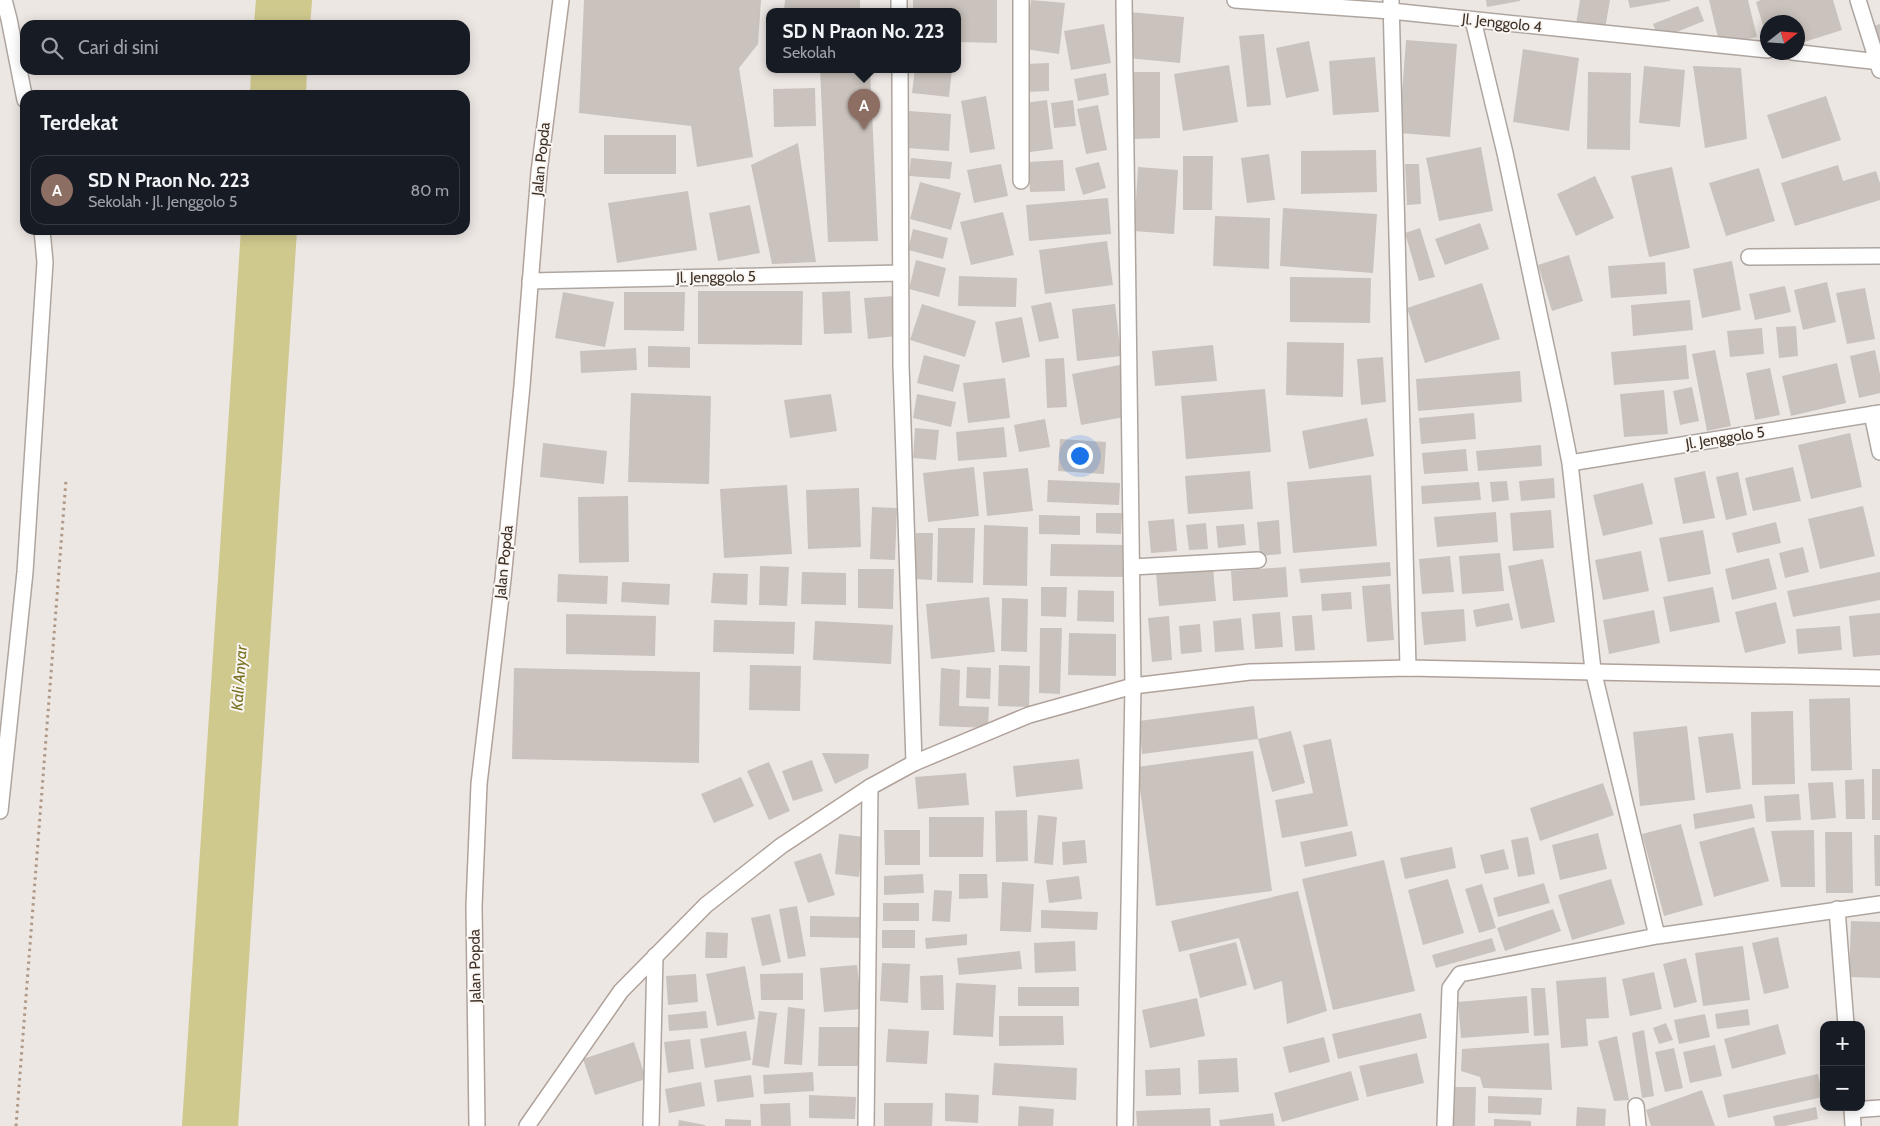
<!DOCTYPE html>
<html lang="id">
<meta charset="utf-8">
<style>
body{margin:0;font-family:Cabin,sans-serif;background:#20242c;color:#f1f3f6}
.controls{position:absolute;right:15px;bottom:15px;display:grid;overflow:hidden;border-radius:10px;box-shadow:0 2px 12px #0003}
.controls button{width:45px;height:45px;display:grid;place-items:center;padding:0;border:0;border-bottom:1px solid #363941;background:#171b24;color:#f1f3f6;font:25px sans-serif}
.compass{position:absolute;left:1760px;top:15px;width:45px;height:45px;border-radius:50%;background:#171b24;box-shadow:0 2px 12px #0003;rotate:73deg}
.you{position:absolute;left:1079px;top:455px;width:18px;height:18px;margin:-12px;border:4px solid #fff;border-radius:50%;background:#1a73e8;box-shadow:0 0 0 8px #1a73e833}
.badge{display:grid;place-items:center;width:32px;height:32px;border-radius:50%;background:#6262ec;color:#fff;font-size:16px;font-weight:700}
.pin{position:absolute;translate:-50% -41px;filter:drop-shadow(0 1px 2px #0008)}
.pin::after{content:'';position:absolute;top:26px;width:18px;height:15px;background:inherit;clip-path:polygon(0 0,100% 0,50% 100%)}
.popup{position:absolute;left:766px;top:8px;width:195px;height:65px;box-sizing:border-box;display:grid;place-content:center;border-radius:10px;background:#171b24;filter:drop-shadow(0 1px 4px #0005);font-size:16px;white-space:nowrap;color:#9ea1a6}
.popup b{font-size:19px;color:#f1f3f6}
.popup::after{content:'';position:absolute;left:50%;top:100%;margin-left:-10px;border:10px solid transparent;border-top-color:#171b24}
.list{margin:0;padding:0;list-style:none}
h2{display:flex;justify-content:space-between;align-items:center;height:65px;margin:0;padding:0 20px;font-size:21px}
h2 small{font-size:16px;font-weight:400;color:#9ea1a6}
.list li{display:grid;grid-template-columns:32px 1fr auto;gap:15px;align-items:center;box-sizing:border-box;height:70px;margin:0 10px 10px;padding:0 10px;border:1px solid #363941;border-radius:15px}
.list b{display:block;font-size:19px;white-space:nowrap}
.list p{margin:0;font-size:16px;white-space:nowrap;color:#9ea1a6}
.list em{font-size:16px;font-style:normal;color:#9ea1a6}
.icon{flex:none;width:28px;height:28px;fill:none;stroke:currentColor;stroke-width:2;stroke-linecap:round;stroke-linejoin:round}
.map{position:relative;flex:none;width:1880px;height:1126px;overflow:hidden}
.search{position:absolute;background:#171b24;box-shadow:0 2px 12px #0003;left:20px;top:20px;width:450px;height:55px;display:flex;align-items:center;gap:12px;box-sizing:border-box;padding:0 18px;border-radius:15px;color:#9ea1a6;font-size:19px}
.panel{position:absolute;background:#171b24;box-shadow:0 2px 12px #0003;left:20px;top:90px;width:450px;height:145px;border-radius:15px}
.map>svg:first-child{display:block}
.lines{fill:none;stroke-linecap:round;stroke-linejoin:round}
.river{stroke:#cfc98e;stroke-width:56}
.building{fill:#cac2bc}
.lane-casing{stroke:#aea59f;stroke-width:18}
.street-casing{stroke:#aea59f;stroke-width:18}
.secondary-casing{stroke:#b0a29a;stroke-width:18}
.path{stroke:#af9885;stroke-width:3;stroke-dasharray:2.5 4;stroke-linecap:butt}
.lane{stroke:#fff;stroke-width:15}
.street{stroke:#fff;stroke-width:15}
.secondary{stroke:#fff;stroke-width:15}
.labels{text-anchor:middle;dominant-baseline:central;stroke-width:4;stroke-linejoin:round;paint-order:stroke}
.street-label{font-size:15px;fill:#3e3024;stroke:#f9f6f4}
.water-label{font-size:16px;font-style:italic;fill:#787120;stroke:#f9f6f4}
</style>
<div class="map">
<svg width="1880" height="1126" viewBox="0 0 1880 1126">
<rect width="100%" height="100%" fill="#ede7e4"/>
<g class="lines">
<path class="river" d="M282 25 284 0
M278 95 279 70
M210 1126 269 230"/>
</g>
<path class="building" d="M584 0H761L758 44 739 68 753 157 697 167 691 126 579 113Z
M785 0H860V11H784Z
M913 0H997V43L958 42V11H913Z
M1031 0 1065 3 1059 54 1025 49Z
M1486 0H1520V1L1487 7Z
M1580 0H1610L1605 29 1576 24Z
M1628 0H1670V1L1630 8Z
M1709 0H1748L1757 37 1720 46Z
M1761 0H1833L1842 30 1798 44V22H1768L1767 39 1756 2Z
M1698 6 1704 21 1659 39 1653 24Z
M1130 12 1184 17 1180 63 1127 58Z
M1104 24 1111 63 1071 70 1064 31Z
M1880 24V50H1879L1874 26Z
M1264 34 1271 105 1247 107 1239 36Z
M1406 40 1457 44 1450 137 1399 133Z
M1309 41 1319 91 1286 98 1276 48Z
M1523 49 1579 58 1569 131 1513 122Z
M1375 57 1379 112 1333 115 1329 61Z
M1049 63V91L1025 92V64Z
M1229 65 1238 122 1183 131 1174 74Z
M1644 66 1685 70 1680 127 1639 123Z
M1693 66 1741 68 1747 139 1705 148Z
M820 69H870L878 241 828 242Z
M915 69H952L949 97 912 93Z
M1133 72H1160V138L1133 139Z
M1588 72 1631 73 1630 150 1587 149Z
M1106 73 1109 95 1078 101 1074 79Z
M815 88 816 126 774 127 773 89Z
M986 96 995 149 970 153 961 101Z
M1826 96 1841 140 1782 159 1767 115Z
M1047 100 1053 149 1030 152 1024 103Z
M1073 100 1076 126 1054 128 1051 103Z
M1098 105 1107 150 1086 154 1077 109Z
M909 111 951 114 949 151 907 148Z
M604 135H676V174H604Z
M798 143 816 262 772 264 751 165Z
M1481 147 1493 211 1439 221 1426 158Z
M1376 150 1377 192 1301 194V151Z
M1269 154 1275 200 1247 203 1241 158Z
M1183 156H1213L1212 210H1183Z
M911 158 952 162 950 179 909 176Z
M1063 160 1065 191 1030 192 1028 162Z
M1099 162 1106 188 1083 195 1075 168Z
M1001 164 1008 196 974 203 967 170Z
M1405 164H1419L1421 204 1407 205Z
M1838 165 1843 181 1876 171 1880 183V200L1795 226 1781 183Z
M1138 167 1178 170 1174 234 1134 231Z
M1672 167 1690 248 1649 257 1631 176Z
M1759 168 1775 221 1726 236 1709 183Z
M1595 176 1614 218 1576 236 1557 194Z
M920 182 961 193 951 230 910 219Z
M688 191 697 250 617 263 608 203Z
M1108 198 1111 234 1029 241 1026 205Z
M750 205 760 253 718 261 709 213Z
M1283 208 1377 214 1373 273 1280 266Z
M1003 212 1014 255 971 265 960 222Z
M1215 216 1270 218 1269 269 1213 266Z
M1480 223 1489 249 1445 265 1435 239Z
M1420 228 1435 277 1419 281 1405 233Z
M913 229 948 238 943 259 908 250Z
M1107 241 1113 285 1045 294 1039 250Z
M1569 255 1583 301 1552 311 1538 265Z
M916 260 946 268 939 297 909 289Z
M1732 261 1741 310 1702 318 1693 269Z
M1665 262 1667 294 1611 298 1608 266Z
M959 276 1017 278 1016 307 958 306Z
M1290 277 1371 278 1370 323 1290 322Z
M1827 282 1836 322 1803 330 1794 290Z
M1482 283 1500 339 1425 363 1407 308Z
M1785 286 1791 312 1755 320 1749 294Z
M1865 288 1875 339 1847 344 1836 293Z
M698 291H803L802 345 698 344Z
M850 291 852 333 824 334 822 292Z
M563 292 614 302 605 347 555 338Z
M624 292H685L684 331 624 330Z
M894 296 897 336 868 339 864 298Z
M1690 300 1693 330 1633 336 1631 305Z
M1051 302 1059 338 1039 342 1031 306Z
M922 304 976 321 965 357 910 340Z
M1115 304 1121 356 1077 361 1072 309Z
M1022 317 1030 357 1002 363 995 322Z
M1796 326 1798 356 1779 358 1776 327Z
M1762 328 1764 354 1730 357 1727 331Z
M1287 342 1344 343 1343 397 1286 395Z
M1213 345 1217 381 1155 386 1152 351Z
M1686 345 1689 379 1614 385 1611 352Z
M648 346 690 347V368L648 367Z
M636 348 637 370 581 373 580 351Z
M1715 350 1731 426 1707 431 1692 354Z
M1875 350 1880 374V393L1859 398 1850 356Z
M924 355 960 365 953 392 917 383Z
M1383 357 1386 402 1361 405 1357 359Z
M1064 358 1067 407 1047 408 1045 359Z
M1837 363 1846 403 1791 416 1782 376Z
M1120 365 1130 416 1081 425 1072 374Z
M1770 368 1780 415 1755 420 1746 373Z
M1520 371 1522 402 1418 411 1416 379Z
M1005 378 1010 418 968 423 963 383Z
M1692 387 1699 421 1680 425 1673 391Z
M1265 389 1271 452 1186 459 1181 396Z
M1664 390 1668 434 1624 437 1620 394Z
M631 393 711 396 709 484 628 482Z
M831 394 837 431 790 438 784 400Z
M917 394 956 402 951 427 913 418Z
M1474 413 1476 439 1421 444 1419 418Z
M1367 418 1374 456 1309 469 1302 431Z
M1045 419 1050 447 1019 452 1014 425Z
M1004 427 1007 457 958 461 956 432Z
M915 428 939 430 936 460 913 458Z
M1850 433 1862 487 1811 499 1798 445Z
M1060 439 1106 442 1104 474 1058 471Z
M543 443 607 451 604 484 540 477Z
M1541 445 1542 466 1478 471 1476 451Z
M1466 449 1468 471 1424 474 1422 453Z
M974 467 979 516 928 522 923 473Z
M1793 467 1801 501 1753 511 1745 478Z
M1028 468 1033 511 987 516 983 472Z
M1250 471 1253 509 1188 514 1185 476Z
M1705 471 1715 518 1683 524 1674 478Z
M1738 472 1747 515 1726 520 1716 477Z
M1371 475 1377 546 1293 553 1287 482Z
M1554 478 1555 498 1521 501 1519 481Z
M1048 480 1120 483 1119 505 1047 502Z
M1507 481 1509 500 1492 502 1490 482Z
M1479 482 1481 500 1422 504 1421 486Z
M1643 483 1653 524 1603 536 1593 495Z
M787 485 792 554 724 558 720 489Z
M859 488 861 547 808 549 806 490Z
M628 496 629 562 579 563 578 497Z
M1863 506 1875 556 1820 569 1808 519Z
M872 507 897 508 895 560 870 559Z
M1551 510 1554 548 1513 551 1510 513Z
M1496 512 1498 542 1437 547 1434 517Z
M1096 513H1122L1121 534 1096 533Z
M1039 515 1080 516V535L1039 534Z
M1174 519 1177 551 1151 553 1148 521Z
M1279 520 1281 554 1260 556 1257 522Z
M1776 522 1781 543 1737 553 1732 533Z
M1206 523 1208 549 1189 550 1186 525Z
M1244 524 1246 545 1218 548 1216 526Z
M984 525 1028 527 1027 586 983 585Z
M938 528H975L973 583 937 582Z
M1703 530 1711 574 1668 582 1659 538Z
M916 533H933L932 580 915 579Z
M1051 544 1126 545 1125 577 1050 576Z
M1803 547 1809 572 1785 578 1779 553Z
M1641 551 1649 591 1603 600 1595 560Z
M1500 553 1504 591 1462 594 1459 556Z
M1450 556 1454 592 1422 594 1419 559Z
M1769 558 1777 589 1732 600 1725 569Z
M1543 559 1555 622 1521 629 1508 566Z
M1390 562 1391 576 1301 583 1299 569Z
M760 566 789 567 787 606 759 605Z
M1286 567 1288 597 1233 601 1231 571Z
M1213 568 1216 601 1159 606 1156 573Z
M858 569H894L893 609 858 608Z
M802 572 846 573V605L801 604Z
M1880 572V600L1793 617 1787 591Z
M713 573 748 574 747 605 711 603Z
M558 574 608 576 607 604 557 602Z
M622 582 670 584 669 605 621 602Z
M1390 584 1394 640 1367 642 1362 586Z
M1041 587H1067L1066 617 1041 616Z
M1713 587 1720 622 1670 632 1663 597Z
M1078 590 1114 591V622L1077 621Z
M1351 592 1352 609 1322 611 1321 594Z
M989 597 995 652 931 659 926 604Z
M1002 598 1028 599 1027 652 1001 651Z
M1776 602 1786 643 1745 653 1735 612Z
M1509 603 1513 620 1476 627 1473 610Z
M1464 609 1466 641 1424 645 1421 612Z
M1654 610 1660 643 1609 654 1603 620Z
M1280 612 1283 647 1255 649 1252 614Z
M1880 613V655L1853 657 1849 616Z
M566 614 656 616 655 656 566 654Z
M1312 615 1315 650 1295 651 1292 616Z
M1169 616 1172 660 1152 662 1148 618Z
M1241 618 1244 650 1215 652 1213 621Z
M714 620 795 622 794 654 713 652Z
M815 621 893 625 891 664 813 660Z
M1200 624 1202 652 1181 654 1179 626Z
M1840 626 1842 650 1798 654 1796 629Z
M1040 628H1062L1060 694 1039 693Z
M1069 633 1116 634V676L1068 675Z
M750 665 801 666 800 711 749 710Z
M999 665 1030 666 1029 707 998 706Z
M967 667 991 668 990 699 966 698Z
M514 668 700 672 699 763 512 759Z
M941 668 960 670 959 706 989 707 988 728 939 726Z
M1850 698 1852 770 1811 771 1809 699Z
M1254 706 1258 739 1142 754 1139 721Z
M1793 711 1795 784 1752 785 1751 712Z
M1687 726 1695 800 1640 806 1633 732Z
M1291 731 1305 783 1272 792 1258 739Z
M1733 733 1741 789 1706 793 1698 737Z
M1331 739 1348 826 1282 838 1275 800 1313 793 1303 745Z
M1253 751 1272 891 1156 906 1137 767Z
M822 753 869 754 868 768 835 784Z
M1079 759 1083 789 1016 797 1013 766Z
M812 760 823 791 793 801 782 771Z
M769 762 790 811 769 820 747 771Z
M1872 769H1880V820H1872Z
M966 773 969 805 918 809 915 777Z
M741 777 754 806 714 823 701 794Z
M1864 779 1865 819H1846L1845 780Z
M1833 782 1836 818 1811 820 1808 783Z
M1603 783 1614 815 1540 841 1530 808Z
M1799 794 1801 820 1766 822 1764 796Z
M1752 804 1755 818 1695 829 1693 814Z
M1027 810 1028 861 996 862 995 811Z
M1038 815 1057 817 1053 865 1034 863Z
M929 817H984L983 857H929Z
M1681 824 1703 905 1664 916 1642 834Z
M1754 827 1769 881 1714 897 1699 842Z
M884 830H920V865H885Z
M1814 830 1815 887H1781L1771 831Z
M1352 831 1357 856 1305 867 1300 842Z
M1825 832H1852L1853 893H1826Z
M1598 833 1607 869 1560 880 1552 845Z
M839 834 864 837 859 877 835 874Z
M1874 835H1880V886H1875Z
M1528 837 1535 874 1518 877 1511 840Z
M1085 840 1087 863 1063 865 1062 842Z
M1452 847 1456 868 1405 879 1400 858Z
M1504 849 1509 869 1485 874 1480 855Z
M821 853 835 895 808 903 794 862Z
M1384 860 1415 991 1333 1010 1302 879Z
M923 874 924 893 884 895V876Z
M959 874H987L988 898 959 899Z
M1079 876 1082 899 1049 903 1046 880Z
M1448 879 1464 933 1423 945 1408 890Z
M1611 879 1625 924 1572 940 1558 895Z
M1002 882 1034 884 1031 932 1000 931Z
M1544 883 1550 903 1498 917 1493 898Z
M1482 884 1496 928 1479 933 1465 889Z
M934 890 952 891 950 922 932 921Z
M1298 891 1327 1011 1287 1024 1282 981 1254 990 1239 938 1179 952 1171 921Z
M883 903H919V921H883Z
M797 906 806 956 788 959 779 909Z
M1553 909 1561 931 1505 951 1497 928Z
M1041 910 1098 912 1097 930 1041 928Z
M770 914 781 962 762 966 751 918Z
M810 916 860 917 859 938 810 937Z
M1851 921 1880 922V978L1849 977Z
M882 930H915V948H882Z
M706 932 728 933 727 958H705Z
M967 934V945L926 949 925 938Z
M1778 937 1789 988 1764 994 1752 943Z
M1492 938 1496 951 1436 968 1432 955Z
M1075 941 1076 971 1035 973 1034 943Z
M1236 942 1247 985 1200 998 1189 954Z
M1743 946 1750 1000 1703 1006 1695 953Z
M1020 951 1022 969 959 975 957 958Z
M1686 958 1697 1002 1674 1008 1663 964Z
M882 963 910 964 908 1003 880 1001Z
M857 965 862 1009 824 1012 820 968Z
M745 966 755 1019 717 1026 706 974Z
M1654 972 1662 1009 1630 1016 1622 979Z
M803 973V1000H761L760 974Z
M696 974 698 1002 668 1005 666 976Z
M943 975 944 1010H921L920 976Z
M1606 977 1609 1018 1586 1019 1588 1046 1561 1048 1556 981Z
M956 983 996 985 993 1037 953 1035Z
M1018 987H1079V1006H1018Z
M1531 988H1545L1549 1035 1534 1036Z
M1527 996 1529 1033 1461 1038 1458 1002Z
M1197 998 1205 1036 1150 1048 1142 1010Z
M788 1007 805 1009 802 1065 784 1064Z
M1748 1009 1750 1025 1717 1029 1715 1014Z
M706 1011 708 1028 669 1031 668 1015Z
M759 1011 777 1013 769 1068 752 1065Z
M1421 1013 1427 1038 1338 1059 1332 1034Z
M1705 1014 1710 1037 1679 1044 1674 1020Z
M999 1016H1063L1064 1045 999 1046Z
M1666 1023 1673 1040 1659 1044 1653 1028Z
M1778 1024 1786 1054 1732 1069 1724 1039Z
M819 1027H859V1066H818Z
M888 1029 929 1031 927 1064 886 1062Z
M1644 1030 1654 1096 1642 1098 1632 1033Z
M746 1031 751 1060 705 1068 700 1039Z
M1617 1036 1629 1100 1614 1101 1598 1041Z
M1324 1037 1330 1062 1289 1073 1283 1047Z
M690 1039 694 1069 668 1073 664 1042Z
M634 1042 646 1079 595 1095 583 1059Z
M1549 1043 1552 1090 1483 1088 1480 1077 1461 1071 1462 1049Z
M1715 1045 1722 1076 1690 1083 1683 1052Z
M1674 1048 1683 1088 1665 1092 1655 1052Z
M1417 1053 1424 1083 1367 1097 1359 1066Z
M1237 1058 1239 1092 1199 1094 1198 1060Z
M994 1063 1077 1068 1076 1100 992 1095Z
M1180 1068 1181 1095 1146 1096 1145 1070Z
M1351 1071 1359 1100 1282 1122 1274 1093Z
M813 1072 814 1091 764 1094 763 1075Z
M1818 1074 1823 1097 1728 1118 1723 1095Z
M751 1075 754 1097 717 1102 714 1080Z
M701 1082 705 1106 669 1113 665 1089Z
M1450 1087H1476L1475 1126H1450Z
M1702 1090 1715 1126H1651L1646 1110Z
M945 1093 979 1095 978 1123 945 1121Z
M809 1095 856 1097 855 1119 809 1118Z
M1488 1096 1542 1098 1541 1115 1488 1113Z
M790 1103 791 1126H761L760 1104Z
M884 1103H933L932 1126H884Z
M1019 1106 1054 1109 1053 1126H1018Z
M1577 1107 1606 1109 1605 1126H1576Z
M1816 1107 1818 1119 1785 1126H1775L1773 1116Z
M1210 1108 1211 1126H1137L1136 1111Z
M1273 1113 1275 1126H1220L1219 1120Z
M725 1119 751 1120V1126H725Z
M1494 1119 1531 1121V1126H1494Z
M679 1120 705 1125V1126H678Z"/>
<g class="lines">
<g class="lane-casing">
<path id="lane" d="M1852 1110 1880 1108"/>
</g>
<g class="street-casing">
<path id="street" d="M4 0 9 19 25 100
M899 0V11
M1124 0 1133 686 1125 1126
M1235 0 1391 11 1768 50
M1391 0 1408 668
M1858 0 1880 70
M1473 20 1505 153 1559 407 1570 463 1593 670 1657 936
M1792 52 1880 62
M900 69 901 365 914 763
M1021 181V0
M1749 257 1880 256
M530 281 901 273
M1872 414 1880 452
M1570 463 1880 413
M1132 567 1258 560
M0 811 25 572 45 262 42 230
M1837 909 1846 1025
M1636 1106 1638 1126
M1852 1107 1853 1126
M651 1126 655 956
M866 1126 870 787
M1445 1126 1450 988 1460 974 1657 936 1880 904"/>
</g>
<g class="secondary-casing">
<path id="secondary" d="M477 1126 474 906 479 784 503 579 522 386 539 172 561 0
M527 1126 621 991 706 905 781 846 870 787 914 763 1029 715 1133 686 1250 672 1408 668 1880 678"/>
</g>
<path class="path" d="M16 1126 66 480"/>
<use href="#lane" class="lane"/>
<use href="#street" class="street"/>
<use href="#secondary" class="secondary"/>
</g>
<g class="labels">
<g class="street-label">
<text transform="translate(1502 23) rotate(6)">Jl. Jenggolo 4</text>
<text transform="translate(541 159) rotate(-84)">Jalan Popda</text>
<text transform="translate(716 277) rotate(-1)">Jl. Jenggolo 5</text>
<text transform="translate(1725 438) rotate(-9)">Jl. Jenggolo 5</text>
<text transform="translate(504 562) rotate(-84)">Jalan Popda</text>
<text transform="translate(475 966) rotate(-91)">Jalan Popda</text>
</g>
<g class="water-label">
<text transform="translate(239 678) rotate(-86)">Kali Anyar</text>
</g>
</g>
</svg>
<div class="controls">
<button>+</button>
<button>−</button>
</div>
<svg class="compass" viewBox="-18 -18 36 36"><path d="M0-13l5 13h-10z" fill="#e53935"/><path d="M0 13l5-13h-10z" fill="#9ea1a6"/></svg>
<div class="you"></div>
<div class="pin badge" style="left:864px;top:130px;background:#8d6e63">A</div>
<div class="popup"><b>SD N Praon No. 223</b>Sekolah</div>
<div class="search"><svg class="icon" aria-label="search" viewBox="0 0 24 24"><circle cx="10" cy="10" r="6"/><path d="M15 15l6 6"/></svg>Cari di sini</div>
<section class="panel">
<h2>Terdekat<small></small></h2>
<ul class="list">
<li><span class="badge" style="background:#8d6e63">A</span><div><b>SD N Praon No. 223</b><p>Sekolah · Jl. Jenggolo 5</p></div><em>80 m</em></li>
</ul>
</section>
</div>
